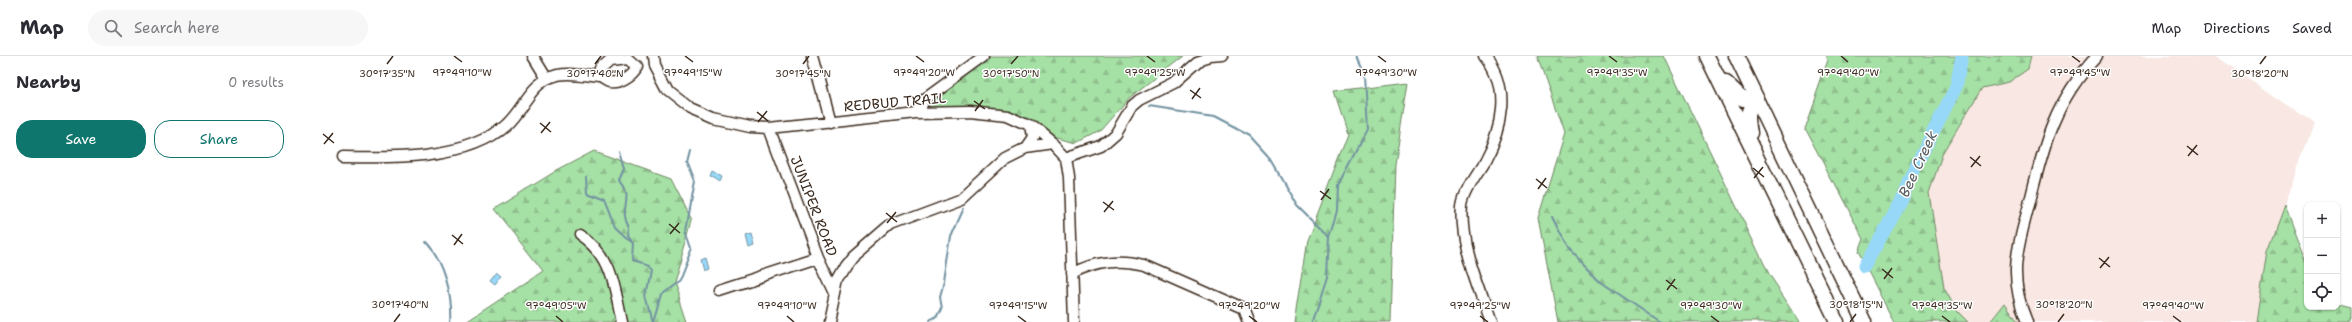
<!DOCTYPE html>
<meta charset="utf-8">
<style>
body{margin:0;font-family:"Shantell Sans",sans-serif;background:#f7f7f7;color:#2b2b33}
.controls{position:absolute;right:12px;bottom:12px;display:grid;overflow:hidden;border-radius:8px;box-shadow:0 1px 3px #0004}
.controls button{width:36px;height:36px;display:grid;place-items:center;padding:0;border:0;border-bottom:1px solid #e1e1e2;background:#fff;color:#2b2b33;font:20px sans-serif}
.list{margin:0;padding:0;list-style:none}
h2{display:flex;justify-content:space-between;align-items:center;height:52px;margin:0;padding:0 16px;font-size:17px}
h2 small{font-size:13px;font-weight:400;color:#7c7c81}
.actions{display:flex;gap:8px;padding:12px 16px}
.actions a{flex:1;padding:9px 0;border:1px solid #0f766e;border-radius:16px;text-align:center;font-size:14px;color:#0f766e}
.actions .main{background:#0f766e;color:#fff}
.icon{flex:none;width:22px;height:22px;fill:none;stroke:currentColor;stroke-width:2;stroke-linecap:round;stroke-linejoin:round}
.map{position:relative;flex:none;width:2052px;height:266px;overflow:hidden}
header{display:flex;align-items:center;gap:24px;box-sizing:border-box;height:56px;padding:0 20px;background:#fff;border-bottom:1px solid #e1e1e2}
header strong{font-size:19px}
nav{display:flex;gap:22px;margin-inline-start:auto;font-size:14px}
.search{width:280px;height:36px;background:#f7f7f7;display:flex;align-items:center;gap:10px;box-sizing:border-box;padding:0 14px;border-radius:22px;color:#7c7c81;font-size:15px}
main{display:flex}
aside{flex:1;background:#fff}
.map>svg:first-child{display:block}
.built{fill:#f8e7e2}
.forest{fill:url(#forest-firs);stroke:#708562}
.water{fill:#97d8f9;stroke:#7292a1}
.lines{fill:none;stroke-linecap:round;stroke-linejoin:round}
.stream{stroke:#7292a1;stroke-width:2}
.river{stroke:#97d8f9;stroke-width:13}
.minor-casing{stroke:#3b2a1e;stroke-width:13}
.highway-casing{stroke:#3b2a1e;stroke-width:17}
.minor{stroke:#fff;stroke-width:10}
.highway{stroke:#fff;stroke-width:14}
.ticks{fill:none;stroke:#3b2a1e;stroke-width:1.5}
.labels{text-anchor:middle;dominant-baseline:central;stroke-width:3;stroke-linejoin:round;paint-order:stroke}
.street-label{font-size:14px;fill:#3b2a1e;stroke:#fff}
.water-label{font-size:15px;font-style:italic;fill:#575e60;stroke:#fff}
.ticks-label{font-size:10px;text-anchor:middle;fill:#3b2a1e;stroke:#fff;stroke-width:3;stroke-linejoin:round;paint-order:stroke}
</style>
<header>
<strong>Map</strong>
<div class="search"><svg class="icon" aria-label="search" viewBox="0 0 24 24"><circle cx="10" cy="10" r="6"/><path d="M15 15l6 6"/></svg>Search here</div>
<nav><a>Map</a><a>Directions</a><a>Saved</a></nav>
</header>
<main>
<aside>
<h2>Nearby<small>0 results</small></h2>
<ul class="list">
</ul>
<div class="actions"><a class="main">Save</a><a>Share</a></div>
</aside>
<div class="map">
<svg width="2052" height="266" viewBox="0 0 2052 266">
<defs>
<pattern id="forest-firs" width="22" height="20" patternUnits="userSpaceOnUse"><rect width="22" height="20" fill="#a5e0a5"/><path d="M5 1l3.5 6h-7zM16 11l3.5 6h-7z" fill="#8fc08e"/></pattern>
</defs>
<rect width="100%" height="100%" fill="#fff"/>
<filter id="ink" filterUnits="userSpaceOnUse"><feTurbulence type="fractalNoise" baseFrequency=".025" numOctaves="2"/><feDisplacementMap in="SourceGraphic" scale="8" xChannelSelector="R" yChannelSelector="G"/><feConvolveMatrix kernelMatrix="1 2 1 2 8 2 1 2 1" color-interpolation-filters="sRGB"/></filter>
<g filter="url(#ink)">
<path class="built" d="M1731 0H1916L2014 68 1967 195 1956 266H1718L1705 247 1690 266H1668L1657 255 1644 232 1629 137 1643 96 1682 32 1709 26 1728 13Z"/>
<path class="forest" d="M690 0H883L830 41 800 75 777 87 753 81 720 60 633 52 629 48 646 31Z
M1237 0H1364L1469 218 1501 266H1258L1238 162 1264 78Z
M1527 0H1731L1728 13 1709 26 1682 32 1643 96 1629 137 1644 232 1657 255 1668 266H1594L1558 196 1563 183 1504 72 1528 5Z
M1108 26 1095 108 1090 266H994L1007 184 1048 78 1034 35Z
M294 95 371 123 392 164 374 226 387 266H166L243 215 194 153 256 115Z
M1984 149 2007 210V251H2037V248L2052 252V266H1956L1967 195Z
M1705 247 1718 266H1690Z"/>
<path class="water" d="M411 114 422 120 420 125 409 119Z
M452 178 455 190 449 192 446 180Z
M405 202 408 213 403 215 400 204Z
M197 215 202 219 195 228 190 224Z"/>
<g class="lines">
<path class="stream" d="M849 50 913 60 949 79 969 101 997 149 1029 181
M319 96 324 113 319 124C336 141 317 153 329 171L328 179 333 188 332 205 348 210 351 214 346 240 353 266
M286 120 287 136 304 143 315 171 330 185
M1252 160 1269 193 1301 226 1360 266
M125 187C143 206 152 240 150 266
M353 266 361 238 379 224 392 191 386 174 395 126 387 106 390 94
M631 266 637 261 642 251 640 241 644 227 651 180 664 151
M1012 266 1027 220 1029 181 1037 155 1038 129 1067 74 1064 18 1056 0"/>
<path class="river" d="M1564 211 1602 144 1609 123 1656 31 1662 0"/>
<g class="minor-casing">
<path id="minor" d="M233 0 247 23
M353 0 354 9 367 34 391 53 414 63 450 71 469 72 616 56 670 55 708 59 730 69 753 88 766 102 769 122 774 266
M512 0 530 66
M1186 0C1211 31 1202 73 1184 106 1177 118 1164 134 1162 149 1158 187 1178 230 1190 266
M300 21V14L310 5 328 3 337 11
M616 56 625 43 684 0
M469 72 518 202 535 238
M725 92 732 82 730 69
M43 101C92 102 168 104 206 69 224 53 230 26 257 19 270 16 286 20 299 21 302 21 305 25 309 26 319 28 332 20 337 11
M766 102 801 90 816 77 832 50 839 44 873 27 898 5 910 1 922 0
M280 178C313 200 314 230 322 266
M772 218C796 205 818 203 844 209L944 253 949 266
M419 234 518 202
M529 266 538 224 546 210 553 201 590 169 662 142 705 102 725 92 753 88
M1727 266C1707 218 1718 192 1730 145 1744 87 1755 45 1797 0"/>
</g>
<g class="highway-casing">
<path id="highway" d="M1407 0 1537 266
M1436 0 1564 266
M1426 27 1443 43H1457
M1450 77C1447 63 1446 54 1457 43"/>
</g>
<use href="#minor" class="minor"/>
<use href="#highway" class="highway"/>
</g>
</g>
<path class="ticks" d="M154 0 162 6M385 0 393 6M616 0 624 6M847 0 855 6M1078 0 1086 6M1309 0 1317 6M1541 0 1548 6M1772 0 1780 6M87 8 93 0M295 8 301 0M503 8 509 0M711 8 718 0M1960 8 1966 0M890 34 901 42M892 43 900 32M674 45 685 53M675 55 683 44M457 56 468 65M458 66 467 55M240 67 251 76M241 77 250 66M23 78 34 87M24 88 33 77M1887 90 1898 99M1888 100 1897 89M1670 101 1681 110M1671 111 1680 100M1453 112 1464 121M1454 122 1463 111M1236 123 1247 132M1238 133 1246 122M1020 135 1031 143M1021 144 1029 133M803 146 814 154M804 156 813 145M586 157 597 166M587 167 596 156M369 168 380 177M370 178 379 167M152 179 163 188M154 189 162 178M1799 202 1810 211M1800 212 1809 201M1582 213 1593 222M1584 223 1592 212M1366 224 1377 233M1367 234 1375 223M256 260 263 266M487 260 494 266M718 260 726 266M949 260 957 266M1180 260 1188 266M1411 260 1419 266M1642 260 1650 266M1873 260 1881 266M94 266 100 258M1550 266 1556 258M1758 266 1764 258"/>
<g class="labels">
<g class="street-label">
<text transform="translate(595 46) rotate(-5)">REDBUD TRAIL</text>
<text transform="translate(514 150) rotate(69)">JUNIPER ROAD</text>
</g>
<g class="water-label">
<text transform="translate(1618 108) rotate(-65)">Bee Creek</text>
</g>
</g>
<g class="ticks-label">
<text x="855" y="20">97°49'25"W</text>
<text x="162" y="20">97°49'10"W</text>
<text x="393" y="20">97°49'15"W</text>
<text x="624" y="20">97°49'20"W</text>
<text x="1086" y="20">97°49'30"W</text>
<text x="1317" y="20">97°49'35"W</text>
<text x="1548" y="20">97°49'40"W</text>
<text x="1780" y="20">97°49'45"W</text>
<text x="87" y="21">30°17'35"N</text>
<text x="295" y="21">30°17'40"N</text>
<text x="503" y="21">30°17'45"N</text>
<text x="711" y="21">30°17'50"N</text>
<text x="1960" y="21">30°18'20"N</text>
<text x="100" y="252">30°17'40"N</text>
<text x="1556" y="252">30°18'15"N</text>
<text x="1764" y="252">30°18'20"N</text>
<text x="256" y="253">97°49'05"W</text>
<text x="487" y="253">97°49'10"W</text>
<text x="718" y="253">97°49'15"W</text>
<text x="949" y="253">97°49'20"W</text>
<text x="1180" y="253">97°49'25"W</text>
<text x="1411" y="253">97°49'30"W</text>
<text x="1642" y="253">97°49'35"W</text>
<text x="1873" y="253">97°49'40"W</text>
</g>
</svg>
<div class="controls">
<button>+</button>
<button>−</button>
<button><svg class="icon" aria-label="locate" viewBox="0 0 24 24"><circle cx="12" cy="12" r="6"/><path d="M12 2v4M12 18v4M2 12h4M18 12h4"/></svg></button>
</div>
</div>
</main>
